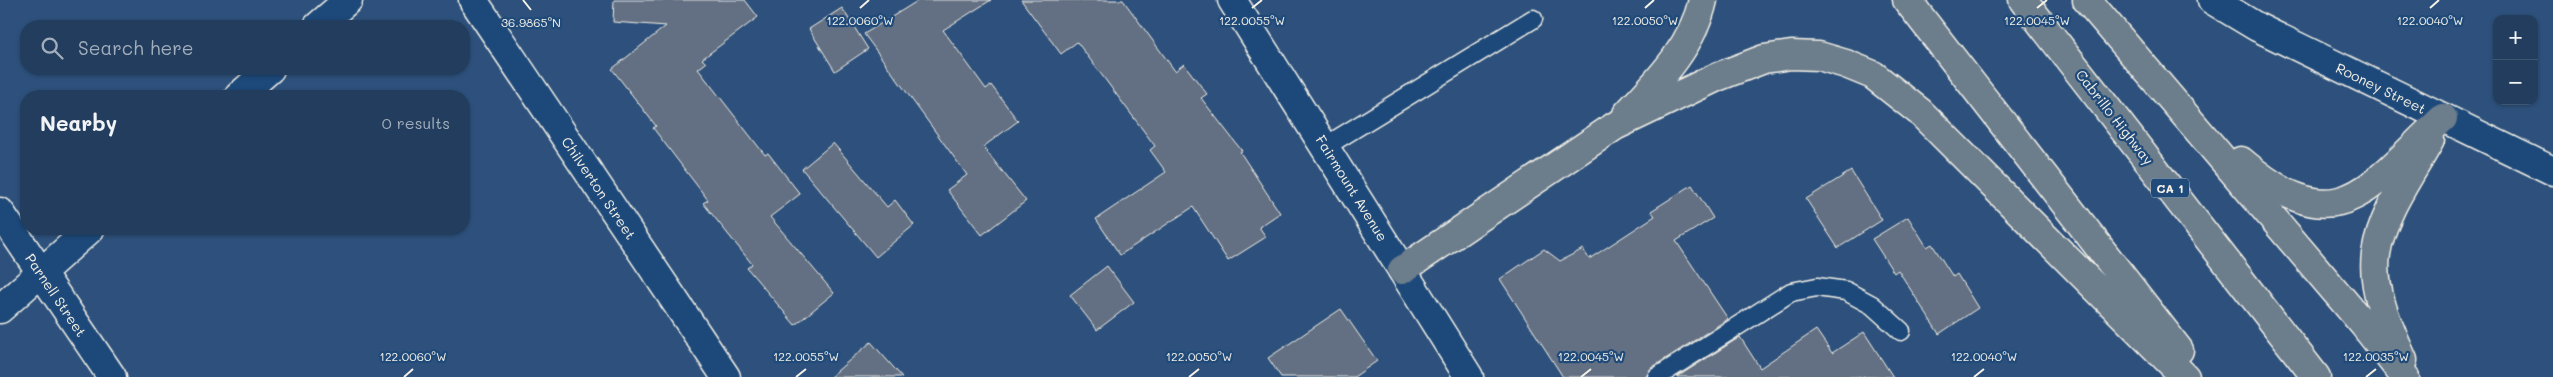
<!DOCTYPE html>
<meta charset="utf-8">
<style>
body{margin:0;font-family:Mali,sans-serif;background:#2a4463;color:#f1f3f6}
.controls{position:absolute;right:15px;top:15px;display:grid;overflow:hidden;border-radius:10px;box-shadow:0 1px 4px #0004}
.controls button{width:45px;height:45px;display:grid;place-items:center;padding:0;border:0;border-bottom:1px solid #3f5672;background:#223d5d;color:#f1f3f6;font:25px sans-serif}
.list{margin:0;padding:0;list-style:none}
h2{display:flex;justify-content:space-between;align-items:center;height:65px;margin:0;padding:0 20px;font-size:21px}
h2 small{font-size:16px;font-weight:400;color:#a2aebc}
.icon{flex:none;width:28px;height:28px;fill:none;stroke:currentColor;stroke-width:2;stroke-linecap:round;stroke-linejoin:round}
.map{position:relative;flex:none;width:2553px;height:377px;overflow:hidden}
.search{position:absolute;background:#223d5d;box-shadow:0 1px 4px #0004;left:20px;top:20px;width:450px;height:55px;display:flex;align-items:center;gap:12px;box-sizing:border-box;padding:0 18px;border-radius:20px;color:#a2aebc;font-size:19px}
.panel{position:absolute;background:#223d5d;box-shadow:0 1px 4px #0004;left:20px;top:90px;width:450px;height:145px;border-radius:20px}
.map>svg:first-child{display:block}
.building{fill:#646f83;stroke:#f4f1e8}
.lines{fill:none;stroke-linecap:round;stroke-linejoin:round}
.service-casing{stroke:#f4f1e8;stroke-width:21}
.minor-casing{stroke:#f4f1e8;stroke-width:31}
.tertiary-casing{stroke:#f4f1e8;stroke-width:31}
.secondary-casing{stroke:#f4f1e8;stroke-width:31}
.motorway-casing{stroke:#f4f1e8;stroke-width:31}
.service{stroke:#1f4a7a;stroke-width:18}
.minor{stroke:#1f4a7a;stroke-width:28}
.tertiary{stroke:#1f4a7a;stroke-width:28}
.secondary{stroke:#1f4a7a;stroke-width:28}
.motorway{stroke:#6c7d8c;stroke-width:28}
.ticks{fill:none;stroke:#f4f1e8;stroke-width:2}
.labels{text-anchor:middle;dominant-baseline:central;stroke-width:4.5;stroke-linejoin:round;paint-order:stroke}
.shield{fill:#1f4a7a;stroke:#b4bfc7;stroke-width:1}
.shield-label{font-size:12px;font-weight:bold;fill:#f4f1e8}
.street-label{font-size:14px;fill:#f4f1e8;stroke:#1f4a7a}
.ticks-label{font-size:12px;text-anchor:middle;fill:#f4f1e8;stroke:#1f4a7a;stroke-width:4.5;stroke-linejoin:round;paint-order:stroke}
</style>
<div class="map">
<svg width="2553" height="377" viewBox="0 0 2553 377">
<rect width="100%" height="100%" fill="#2d517c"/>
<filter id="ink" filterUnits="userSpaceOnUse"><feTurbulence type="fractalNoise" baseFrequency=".02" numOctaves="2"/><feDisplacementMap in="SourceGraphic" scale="10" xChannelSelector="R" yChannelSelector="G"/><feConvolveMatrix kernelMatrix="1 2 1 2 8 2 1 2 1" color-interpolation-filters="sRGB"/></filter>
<g filter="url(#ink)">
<path class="building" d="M614 0H745L758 17 702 59 706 63 698 69 765 155 768 153 800 194 770 217 834 293 795 325 747 268 752 264 703 203 708 200 653 128 656 126 612 69 666 26 613 22Z
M919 0H991L943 30 986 89 991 85 1018 121 983 147 1026 201 982 235 947 190 967 175 864 34Z
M1021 0H1123L1175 71 1184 64 1207 94 1201 98 1242 151 1240 152 1280 213 1259 227 1266 237 1228 261 1193 207 1120 255 1096 219 1166 172 1150 150 1155 146 1077 42 1061 54Z
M842 8 868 49 835 71 809 29Z
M833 143 887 207 895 200 914 225 876 257 802 169Z
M1851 171 1882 220 1838 248 1806 199Z
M1692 185 1713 218 1676 241 1728 319 1651 368 1646 377H1563L1500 279 1544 249 1560 261 1583 249 1589 259 1655 216 1651 211Z
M1908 217 1927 247 1932 244 1953 277 1957 274 1978 308 1939 334 1898 270 1894 273 1872 239Z
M1107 266 1134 302 1097 330 1070 295Z
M1341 309 1377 361 1354 377H1281L1268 358Z
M1816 330 1832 353 1864 332 1893 377H1677L1740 337 1760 368Z
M871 342 902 377H830Z"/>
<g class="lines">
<g class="service-casing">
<path id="service" d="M1326 146 1533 19
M1657 377 1791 292 1817 287 1846 291 1872 305 1901 331"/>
</g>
<g class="minor-casing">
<path id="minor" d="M473 0 726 377
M318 26 348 0
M239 96 270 69
M0 212 112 377
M0 309 90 229"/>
</g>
<g class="tertiary-casing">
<path id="tertiary" d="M1232 0 1402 270
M2212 0 2257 27 2553 171"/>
</g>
<g class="secondary-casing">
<path id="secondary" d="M1402 270 1469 377"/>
</g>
<g class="motorway-casing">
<path id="motorway" d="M1907 0 2179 350
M2023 0 2316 377
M2087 0 2364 325 2405 377
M1627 114C1658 81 1693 46 1703 0
M2241 161C2339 245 2368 188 2443 118
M1402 270 1615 126 1717 77 1764 59 1791 55 1819 56 1846 64 1873 75 1920 112 2185 377
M2403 360C2389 328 2371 289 2376 254 2382 213 2411 175 2430 140"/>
</g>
<use href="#service" class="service"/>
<use href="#minor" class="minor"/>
<use href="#tertiary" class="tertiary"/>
<use href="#secondary" class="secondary"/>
<use href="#motorway" class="motorway"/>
</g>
</g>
<path class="ticks" d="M523 0 531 10M860 8 869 0M1252 8 1262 0M1645 8 1654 0M2037 8 2047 0M2430 8 2439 0M404 377 413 369M796 377 806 369M1189 377 1199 369M1581 377 1591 369M1974 377 1984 369M2366 377 2376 369"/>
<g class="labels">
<rect class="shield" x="2151" y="178.5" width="38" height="19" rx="4"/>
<g class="shield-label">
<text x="2170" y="188">CA 1</text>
</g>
<g class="street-label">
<text transform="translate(2381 88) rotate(26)">Rooney Street</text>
<text transform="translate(2115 117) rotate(52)">Cabrillo Highway</text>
<text transform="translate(599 188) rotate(56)">Chilverton Street</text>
<text transform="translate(1352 188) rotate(58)">Fairmount Avenue</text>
<text transform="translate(56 295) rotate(56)">Parnell Street</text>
</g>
</g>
<g class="ticks-label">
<text x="860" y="25">122.0060°W</text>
<text x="1252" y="25">122.0055°W</text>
<text x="1645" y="25">122.0050°W</text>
<text x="2037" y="25">122.0045°W</text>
<text x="2430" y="25">122.0040°W</text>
<text x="531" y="27">36.9865°N</text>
<text x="413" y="361">122.0060°W</text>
<text x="806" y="361">122.0055°W</text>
<text x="1199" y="361">122.0050°W</text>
<text x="1591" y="361">122.0045°W</text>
<text x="1984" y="361">122.0040°W</text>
<text x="2376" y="361">122.0035°W</text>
</g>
</svg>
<div class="controls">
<button>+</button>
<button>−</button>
</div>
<div class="search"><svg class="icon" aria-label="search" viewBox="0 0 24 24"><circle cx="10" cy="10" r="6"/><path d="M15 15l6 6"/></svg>Search here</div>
<section class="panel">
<h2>Nearby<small>0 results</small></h2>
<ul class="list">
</ul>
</section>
</div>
